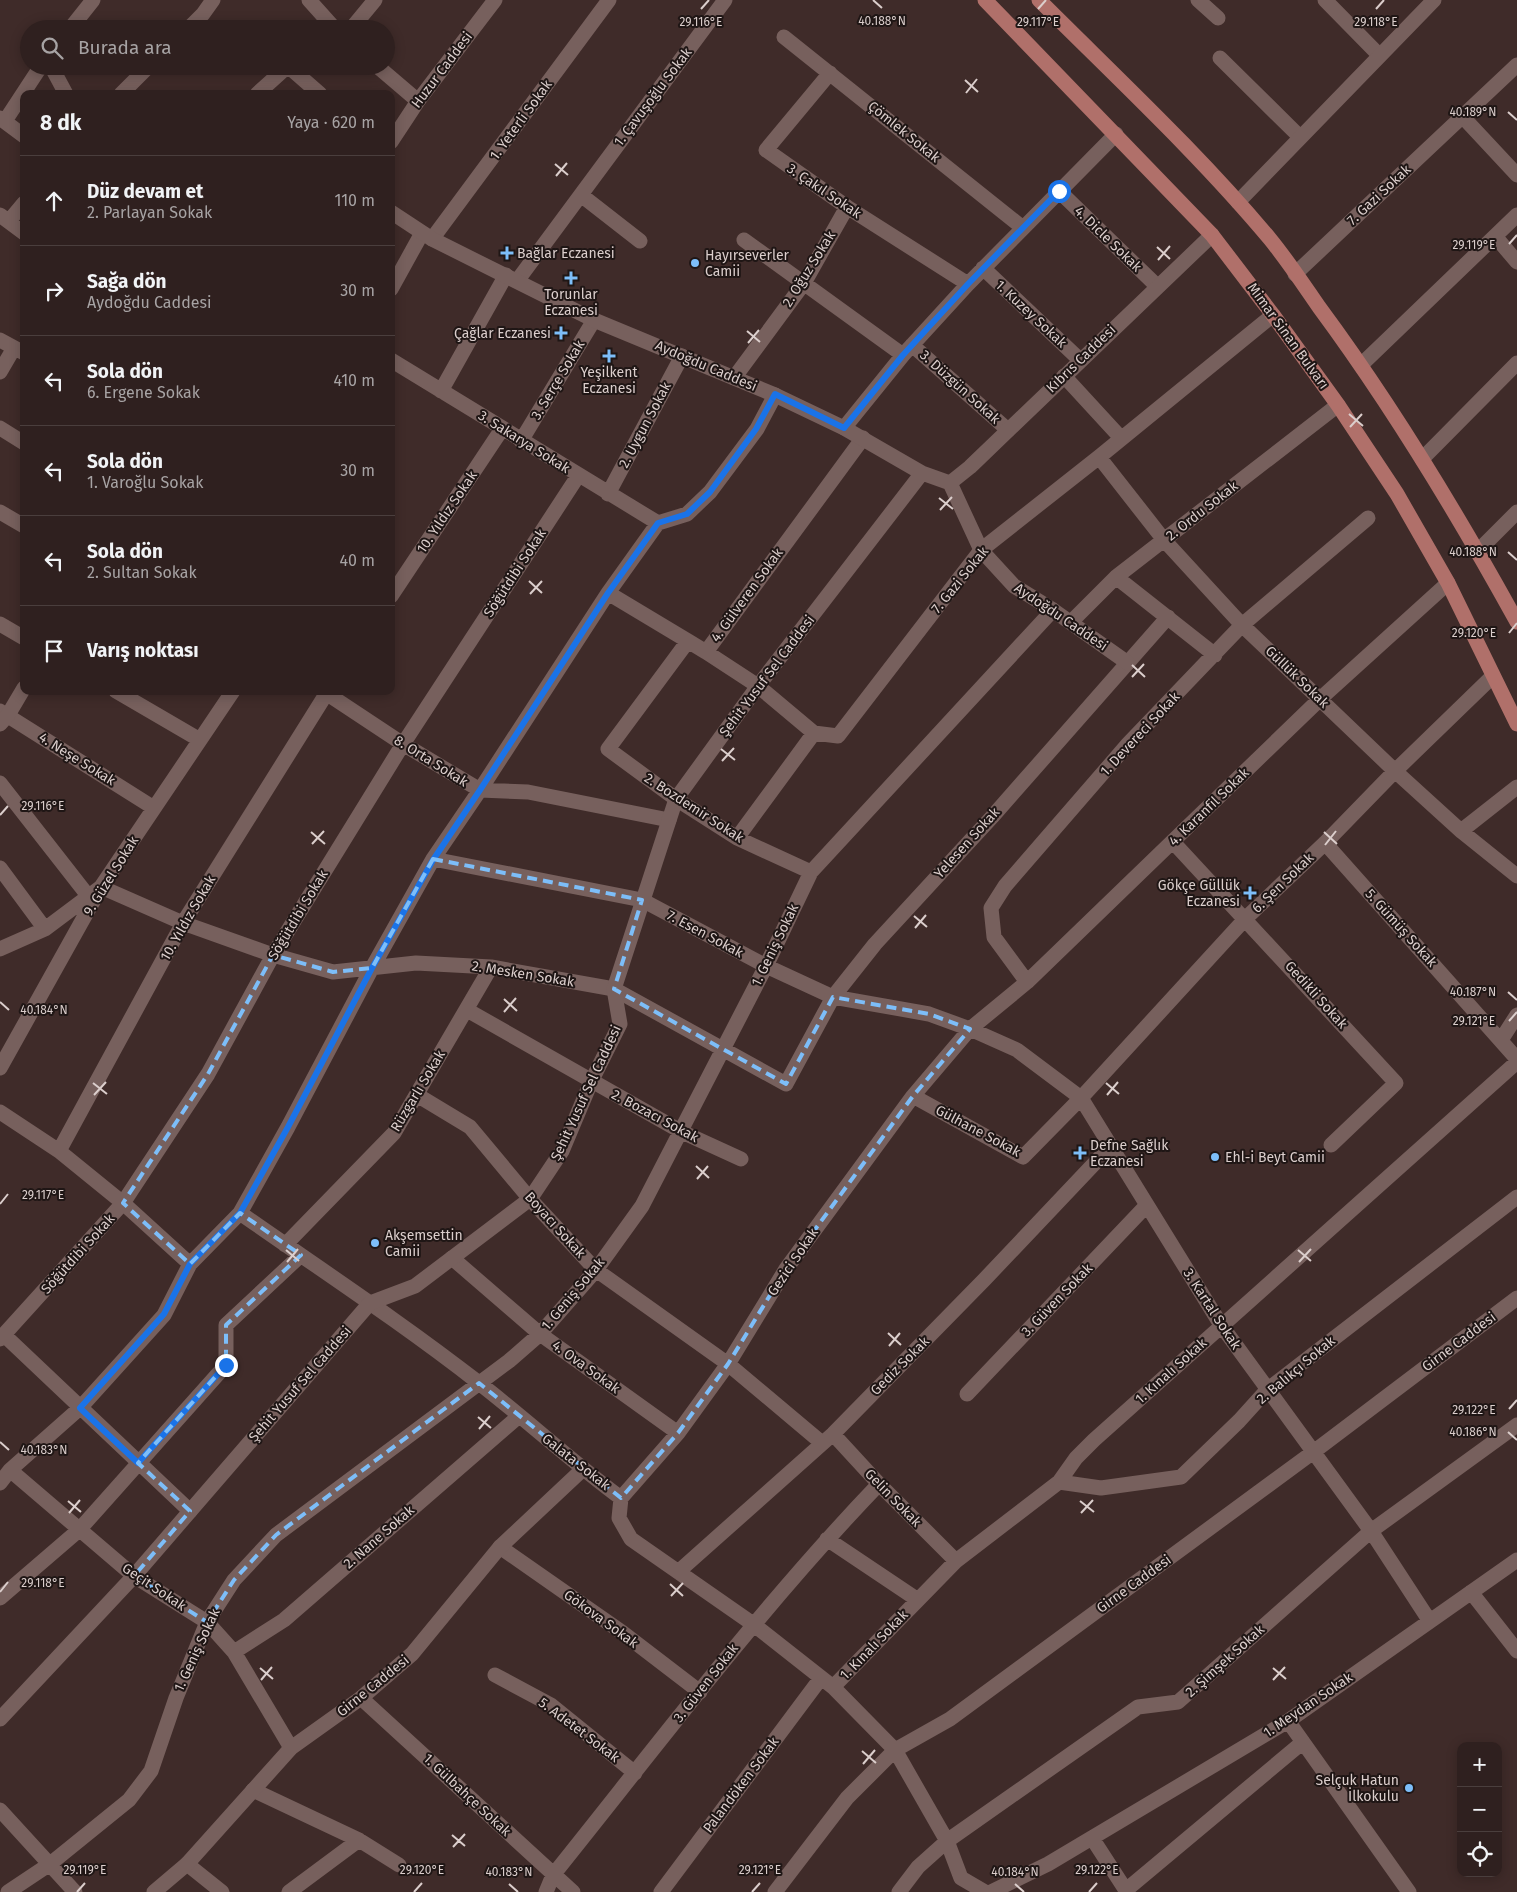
<!DOCTYPE html>
<html lang="tr">
<meta charset="utf-8">
<style>
body{margin:0;font-family:"Fira Sans",sans-serif;background:#3b2d2c;color:#f1f3f6}
.controls{position:absolute;right:15px;bottom:15px;display:grid;overflow:hidden;border-radius:10px;box-shadow:0 2px 12px #0003}
.controls button{width:45px;height:45px;display:grid;place-items:center;padding:0;border:0;border-bottom:1px solid #4a3e3d;background:#2f201f;color:#f1f3f6;font:25px sans-serif}
.stop{position:absolute;width:15px;height:15px;margin:-11px;border:4px solid #1a73e8;border-radius:50%;background:#fff}
.stop.end{background:#1a73e8;border-color:#fff;box-shadow:0 1px 5px #0008}
.list{margin:0;padding:0;list-style:none}
h2{display:flex;justify-content:space-between;align-items:center;height:65px;margin:0;padding:0 20px;font-size:21px}
h2 small{font-size:16px;font-weight:400;color:#a7a3a4}
.list li{display:grid;grid-template-columns:32px 1fr auto;gap:15px;align-items:center;box-sizing:border-box;height:90px;padding:0 20px;border-top:1px solid #4a3e3d}
.list b{display:block;font-size:19px;white-space:nowrap}
.list p{margin:0;font-size:16px;white-space:nowrap;color:#a7a3a4}
.list em{font-size:16px;font-style:normal;color:#a7a3a4}
.icon{flex:none;width:28px;height:28px;fill:none;stroke:currentColor;stroke-width:2;stroke-linecap:round;stroke-linejoin:round}
.map{position:relative;flex:none;width:1517px;height:1892px;overflow:hidden}
.search{position:absolute;background:#2f201f;box-shadow:0 2px 12px #0003;left:20px;top:20px;width:375px;height:55px;display:flex;align-items:center;gap:12px;box-sizing:border-box;padding:0 18px;border-radius:28px;color:#a7a3a4;font-size:19px}
.panel{position:absolute;background:#2f201f;box-shadow:0 2px 12px #0003;left:20px;top:90px;width:375px;height:605px;border-radius:10px}
.map>svg:first-child{display:block}
.lines{fill:none;stroke-linecap:round;stroke-linejoin:round}
.street{stroke:#77605d;stroke-width:15}
.secondary{stroke:#77605d;stroke-width:15}
.primary{stroke:#b0706a;stroke-width:15}
.route{stroke:#1a73e8;stroke-width:6}
.marked{fill:none;stroke:#7dbef9;stroke-width:4;stroke-dasharray:10 6;stroke-linejoin:round}
.ticks{fill:none;stroke:#dbcecc;stroke-width:2}
.poi-dot{fill:#7dbef9;stroke:#1f1615;stroke-width:2}
.labels{text-anchor:middle;dominant-baseline:central;stroke-width:4;stroke-linejoin:round;paint-order:stroke}
.street-label{font-size:14px;fill:#dbcecc;stroke:#1f1615}
.poi-label{font-size:14px;fill:#dbcecc;stroke:#1f1615;text-anchor:start}
.ticks-label{font-size:12px;text-anchor:middle;fill:#dbcecc;stroke:#1f1615;stroke-width:4;stroke-linejoin:round;paint-order:stroke}
</style>
<div class="map">
<svg width="1517" height="1892" viewBox="0 0 1517 1892">
<rect width="100%" height="100%" fill="#3f2b29"/>
<g class="lines">
<path class="street" d="M309 0 335 29
M1198 0 1218 18
M1325 0 1379 55
M70 29 93 0
M188 29 203 14 213 0
M351 29 375 0
M784 37 1023 228
M1220 58 1300 137
M51 66 66 94
M288 66 320 94
M377 66 418 101
M830 73 766 150 847 207 968 284
M121 94 149 66
M257 94 288 66
M1462 116 1517 175
M0 118 24 136
M5 121 41 66
M1059 191 1157 286
M581 195 640 241
M0 215 24 233
M9 221 24 203
M1495 236 1517 262
M432 239 609 0
M744 240 903 355
M983 268 1080 360
M1295 274 1517 65
M517 281 725 0
M391 289 422 233
M0 340 24 353
M912 345 1008 430
M391 360 658 523
M1362 364 1517 215
M0 372 14 348
M1064 376 1121 438
M734 378 804 283 847 207
M441 391 506 275
M0 428 24 443
M844 428 903 355 968 284 1116 134
M521 441 594 320
M1099 457 1164 540 1242 625 1395 771 1461 831 1517 876
M1422 459 1517 363
M608 494 682 356
M0 512 24 526
M1478 551 1517 512
M1116 577 1215 655
M608 593 688 641
M391 596 502 429
M1071 622 1116 577 1338 405
M0 624 24 638
M706 652 758 686 814 733
M116 691 200 740
M323 691 403 744 480 790 528 792 669 820
M0 711 154 808
M0 783 89 897
M1461 831 1517 787
M737 838 814 733 838 736 981 550 1099 457 1273 315
M1173 842 1396 1083 1331 1145
M1325 843 1517 1059
M433 859 642 900 766 966 833 997 929 1014 970 1029 1017 1050 1081 1098 1221 1325 1371 1531 1429 1620
M0 868 45 929
M811 872 737 838 676 799 608 749 688 641 706 652 863 438
M0 949 45 929 101 887 183 923 273 955 333 972 416 963 491 967 614 989 786 1084 833 997 875 944 992 817 1168 617
M1027 982 994 937 991 908 1005 886 1128 744 1242 625 1368 518
M467 1010 682 1132 741 1159
M1501 1040 1517 1015
M0 1068 101 887 233 691
M417 1095 470 1127 530 1199 596 1270 728 1364 822 1443
M913 1096 1023 1157 1081 1098 1246 918 1325 843 1395 771 1493 676
M0 1112 59 1151 123 1203 190 1264
M59 1151 183 923 328 691
M240 1213C320 1269 402 1323 479 1383 527 1420 572 1462 621 1498L619 1518 631 1539 753 1624 833 1687 895 1750 947 1841 961 1878 985 1892
M285 1245 394 1133 491 967
M452 1258 540 1334 678 1433
M4 1335 190 1511
M0 1339 123 1203 208 1074 273 955 403 744 578 476
M967 1394 1146 1206
M833 1434 879 1484 956 1561
M10 1470 134 1576 207 1622 234 1652 291 1748
M1059 1482 1101 1488 1181 1477 1239 1421 1267 1390 1517 1197
M0 1483 10 1470 80 1408 164 1315 190 1264 240 1213 288 1127 372 968 433 859 480 790 608 593 658 523 687 514 710 492 757 429 775 395
M621 1498 678 1433 728 1364 786 1269 913 1096 970 1029 1027 982 1320 699 1448 583
M827 1539 918 1600
M500 1547 623 1633 700 1692
M678 1572 833 1434 984 1280 1110 1147
M1471 1592 1517 1651
M0 1598 79 1530 226 1365V1325L301 1255
M234 1652 284 1620 519 1416
M495 1675 551 1705 635 1773
M833 1687 956 1561 1059 1482 1076 1458 1094 1440 1517 1062
M361 1698 573 1892
M1288 1721 1409 1892
M253 1790 359 1840 399 1865
M0 1810 75 1892
M1092 1838 1127 1892
M187 1864 222 1892
M1126 1890 1303 1742
M8 1892 50 1864 129 1800 151 1771 176 1698 207 1622 234 1580 276 1535 509 1361 540 1334 596 1270 642 1206 766 966 811 872 1053 610
M289 1892 359 1840
M546 1892 553 1875C659 1743 761 1607 879 1484
M661 1892 821 1678
M775 1892 847 1798 895 1750 950 1719 1312 1453 1517 1298
M899 1892 918 1867 947 1841 1138 1707 1178 1702 1371 1531 1517 1425
M991 1892 1048 1864 1288 1721 1517 1560"/>
<path class="secondary" d="M391 142 418 101 495 0
M1238 202 1434 0
M391 212 432 239 594 320 775 395 844 428 922 473 950 483 981 550 1014 586 1053 610 1128 663
M950 483 970 467 1212 235
M0 724 8 715 24 688
M0 1719 134 1576 370 1303 415 1286 530 1199 562 1151 591 1082 620 1024 614 989 676 799 758 686 922 473
M154 1892 187 1864 291 1748 361 1698 412 1654 500 1547 582 1470"/>
<path class="primary" d="M985 0 1212 235 1273 315 1338 405 1397 494 1448 583 1517 724
M1039 0C1117 78 1199 154 1270 239 1288 261 1303 284 1319 307 1393 407 1457 513 1517 622"/>
</g>
<g class="lines">
<path class="route" d="M226 1365 138 1463 80 1408 164 1314 190 1264 240 1213 288 1127 372 968 433 860 480 790 608 593 658 523 687 514 710 492 756 429 775 394 844 428 903 355 968 284 1059 191"/>
</g>
<path class="marked" d="M433 859 642 900 614 989 786 1084 833 997 929 1014 970 1029 913 1096 786 1269 728 1364 678 1433 621 1498 479 1383 276 1535 234 1580 207 1622 134 1576 190 1511 138 1463 226 1365V1325L301 1255 240 1213 190 1264 123 1203 208 1074 273 955 333 972 372 968Z"/>
<path class="ticks" d="M873 0 882 8M701 9 709 0M1038 9 1046 0M1376 9 1384 0M965 80 978 92M966 93 977 79M1508 112 1517 120M555 164 568 175M556 176 567 163M1509 244 1517 235M1157 247 1170 259M1158 260 1170 246M747 331 760 342M748 343 759 330M1349 414 1363 426M1350 427 1362 414M939 498 953 509M940 510 952 497M1508 552 1517 560M529 581 542 593M530 594 542 581M1509 633 1517 623M1132 665 1145 677M1132 677 1144 664M721 749 735 760M722 761 734 748M0 815 8 806M311 832 325 844M1324 832 1337 844M312 844 324 831M1325 845 1336 831M914 916 927 927M915 928 926 915M1508 992 1517 1000M504 999 517 1011M0 1002 9 1010M504 1012 516 998M1509 1021 1517 1012M93 1083 107 1094M1106 1083 1119 1094M94 1095 106 1082M1107 1095 1118 1082M696 1166 709 1178M697 1179 708 1166M0 1204 8 1194M286 1250 299 1261M1298 1250 1311 1261M287 1262 298 1249M1299 1262 1311 1249M888 1333 901 1345M889 1346 900 1333M1509 1409 1517 1400M478 1417 491 1428M479 1429 490 1416M1508 1432 1517 1440M0 1442 9 1450M68 1501 81 1512M1080 1501 1094 1512M69 1513 80 1500M1081 1513 1093 1500M670 1584 683 1596M0 1592 8 1582M671 1596 683 1583M260 1668 273 1679M1273 1668 1286 1679M261 1680 272 1667M1273 1680 1285 1667M862 1751 876 1763M863 1764 875 1750M452 1835 465 1846M453 1847 465 1834M509 1884 518 1892M1015 1884 1024 1892M77 1892 85 1883M414 1892 422 1883M752 1892 760 1883M1089 1892 1097 1883"/>
<g class="poi-dot">
<path d="M504.5 245.5h5v5h5v5h-5v5h-5v-5h-5v-5h5z"/>
<circle cx="695" cy="263" r="5"/>
<path d="M568.5 270.5h5v5h5v5h-5v5h-5v-5h-5v-5h5z"/>
<path d="M558.5 325.5h5v5h5v5h-5v5h-5v-5h-5v-5h5z"/>
<path d="M606.5 348.5h5v5h5v5h-5v5h-5v-5h-5v-5h5z"/>
<path d="M1247.5 885.5h5v5h5v5h-5v5h-5v-5h-5v-5h5z"/>
<path d="M1077.5 1145.5h5v5h5v5h-5v5h-5v-5h-5v-5h5z"/>
<circle cx="1215" cy="1157" r="5"/>
<circle cx="375" cy="1243" r="5"/>
<circle cx="1409" cy="1788" r="5"/>
</g>
<g class="labels">
<g class="street-label">
<text transform="translate(442 70) rotate(-53)">Huzur Caddesi</text>
<text transform="translate(653 97) rotate(-53)">1. Çavuşoğlu Sokak</text>
<text transform="translate(521 120) rotate(-54)">1. Yeterli Sokak</text>
<text transform="translate(904 132) rotate(39)">Çömlek Sokak</text>
<text transform="translate(824 191) rotate(34)">3. Çakıl Sokak</text>
<text transform="translate(1379 195) rotate(-43)">7. Gazi Sokak</text>
<text transform="translate(1108 239) rotate(44)">4. Dicle Sokak</text>
<text transform="translate(809 269) rotate(-58)">2. Oğuz Sokak</text>
<text transform="translate(1031 314) rotate(43)">1. Kuzey Sokak</text>
<text transform="translate(1288 336) rotate(54)">Mimar Sinan Bulvarı</text>
<text transform="translate(1081 359) rotate(-44)">Kıbrıs Caddesi</text>
<text transform="translate(706 366) rotate(23)">Aydoğdu Caddesi</text>
<text transform="translate(558 380) rotate(-59)">3. Serçe Sokak</text>
<text transform="translate(960 387) rotate(42)">3. Düzgün Sokak</text>
<text transform="translate(645 425) rotate(-62)">2. Uygun Sokak</text>
<text transform="translate(524 442) rotate(32)">3. Sakarya Sokak</text>
<text transform="translate(1202 511) rotate(-38)">2. Ordu Sokak</text>
<text transform="translate(447 512) rotate(-56)">10. Yıldız Sokak</text>
<text transform="translate(515 573) rotate(-57)">Söğütdibi Sokak</text>
<text transform="translate(960 580) rotate(-51)">7. Gazi Sokak</text>
<text transform="translate(747 595) rotate(-54)">4. Gülveren Sokak</text>
<text transform="translate(1061 617) rotate(34)">Aydoğdu Caddesi</text>
<text transform="translate(767 676) rotate(-53)">Şehit Yusuf Sel Caddesi</text>
<text transform="translate(1297 677) rotate(44)">Güllük Sokak</text>
<text transform="translate(1140 734) rotate(-47)">1. Devereci Sokak</text>
<text transform="translate(77 759) rotate(32)">4. Neşe Sokak</text>
<text transform="translate(431 761) rotate(32)">8. Orta Sokak</text>
<text transform="translate(1209 807) rotate(-44)">4. Karanfil Sokak</text>
<text transform="translate(694 808) rotate(33)">2. Bozdemir Sokak</text>
<text transform="translate(967 843) rotate(-48)">Yelesen Sokak</text>
<text transform="translate(111 876) rotate(-58)">9. Güzel Sokak</text>
<text transform="translate(1283 883) rotate(-44)">6. Şen Sokak</text>
<text transform="translate(298 915) rotate(-59)">Söğütdibi Sokak</text>
<text transform="translate(188 918) rotate(-60)">10. Yıldız Sokak</text>
<text transform="translate(1401 928) rotate(48)">5. Gümüş Sokak</text>
<text transform="translate(705 934) rotate(28)">7. Esen Sokak</text>
<text transform="translate(775 945) rotate(-64)">1. Geniş Sokak</text>
<text transform="translate(523 974) rotate(9)">2. Mesken Sokak</text>
<text transform="translate(1316 995) rotate(48)">Gedikli Sokak</text>
<text transform="translate(418 1091) rotate(-59)">Rüzgarlı Sokak</text>
<text transform="translate(586 1093) rotate(-65)">Şehit Yusuf Sel Caddesi</text>
<text transform="translate(655 1116) rotate(28)">2. Bozacı Sokak</text>
<text transform="translate(978 1131) rotate(28)">Gülhane Sokak</text>
<text transform="translate(555 1225) rotate(48)">Boyacı Sokak</text>
<text transform="translate(78 1254) rotate(-48)">Söğütdibi Sokak</text>
<text transform="translate(793 1262) rotate(-56)">Gezici Sokak</text>
<text transform="translate(573 1294) rotate(-50)">1. Geniş Sokak</text>
<text transform="translate(1057 1300) rotate(-46)">3. Güven Sokak</text>
<text transform="translate(1212 1309) rotate(57)">3. Kartal Sokak</text>
<text transform="translate(1459 1342) rotate(-37)">Girne Caddesi</text>
<text transform="translate(900 1366) rotate(-45)">Gediz Sokak</text>
<text transform="translate(586 1367) rotate(36)">4. Ova Sokak</text>
<text transform="translate(1296 1370) rotate(-40)">2. Balıkçı Sokak</text>
<text transform="translate(1171 1371) rotate(-42)">1. Kınalı Sokak</text>
<text transform="translate(300 1384) rotate(-49)">Şehit Yusuf Sel Caddesi</text>
<text transform="translate(576 1462) rotate(38)">Galata Sokak</text>
<text transform="translate(893 1498) rotate(46)">Gelin Sokak</text>
<text transform="translate(379 1537) rotate(-41)">2. Nane Sokak</text>
<text transform="translate(1134 1584) rotate(-36)">Girne Caddesi</text>
<text transform="translate(154 1587) rotate(34)">Geçit Sokak</text>
<text transform="translate(601 1619) rotate(36)">Gökova Sokak</text>
<text transform="translate(874 1645) rotate(-46)">1. Kınalı Sokak</text>
<text transform="translate(197 1650) rotate(-65)">1. Geniş Sokak</text>
<text transform="translate(1225 1661) rotate(-42)">2. Şimşek Sokak</text>
<text transform="translate(706 1683) rotate(-52)">3. Güven Sokak</text>
<text transform="translate(373 1686) rotate(-39)">Girne Caddesi</text>
<text transform="translate(1308 1705) rotate(-34)">1. Meydan Sokak</text>
<text transform="translate(579 1730) rotate(37)">5. Adetet Sokak</text>
<text transform="translate(741 1785) rotate(-53)">Palandöken Sokak</text>
<text transform="translate(467 1795) rotate(43)">1. Gülbahçe Sokak</text>
</g>
<g class="poi-label">
<text x="517" y="253">Bağlar Eczanesi</text>
<text x="705" y="255">Hayırseverler<tspan x="705" dy="16">Camii</tspan></text>
<text x="571" y="294" text-anchor="middle">Torunlar<tspan x="571" dy="16">Eczanesi</tspan></text>
<text x="551" y="333" text-anchor="end">Çağlar Eczanesi</text>
<text x="609" y="372" text-anchor="middle">Yeşilkent<tspan x="609" dy="16">Eczanesi</tspan></text>
<text x="1240" y="885" text-anchor="end">Gökçe Güllük<tspan x="1240" dy="16">Eczanesi</tspan></text>
<text x="1090" y="1145">Defne Sağlık<tspan x="1090" dy="16">Eczanesi</tspan></text>
<text x="1225" y="1157">Ehl-i Beyt Camii</text>
<text x="385" y="1235">Akşemsettin<tspan x="385" dy="16">Camii</tspan></text>
<text x="1399" y="1780" text-anchor="end">Selçuk Hatun<tspan x="1399" dy="16">İlkokulu</tspan></text>
</g>
</g>
<g class="ticks-label">
<text x="882" y="25">40.188°N</text>
<text x="701" y="26">29.116°E</text>
<text x="1038" y="26">29.117°E</text>
<text x="1376" y="26">29.118°E</text>
<text x="1473" y="116">40.189°N</text>
<text x="1474" y="249">29.119°E</text>
<text x="1473" y="556">40.188°N</text>
<text x="1474" y="637">29.120°E</text>
<text x="43" y="810">29.116°E</text>
<text x="1473" y="996">40.187°N</text>
<text x="44" y="1014">40.184°N</text>
<text x="1474" y="1025">29.121°E</text>
<text x="43" y="1199">29.117°E</text>
<text x="1474" y="1414">29.122°E</text>
<text x="1473" y="1436">40.186°N</text>
<text x="44" y="1454">40.183°N</text>
<text x="43" y="1587">29.118°E</text>
<text x="85" y="1874">29.119°E</text>
<text x="422" y="1874">29.120°E</text>
<text x="760" y="1874">29.121°E</text>
<text x="1097" y="1874">29.122°E</text>
<text x="509" y="1876">40.183°N</text>
<text x="1015" y="1876">40.184°N</text>
</g>
</svg>
<div class="controls">
<button>+</button>
<button>−</button>
<button><svg class="icon" aria-label="locate" viewBox="0 0 24 24"><circle cx="12" cy="12" r="6"/><path d="M12 2v4M12 18v4M2 12h4M18 12h4"/></svg></button>
</div>
<div class="stop" style="left:1059px;top:191px"></div>
<div class="stop end" style="left:226px;top:1365px"></div>
<div class="search"><svg class="icon" aria-label="search" viewBox="0 0 24 24"><circle cx="10" cy="10" r="6"/><path d="M15 15l6 6"/></svg>Burada ara</div>
<section class="panel">
<h2>8 dk<small>Yaya · 620 m</small></h2>
<ul class="list">
<li><svg class="icon" aria-label="ahead" viewBox="0 0 24 24"><path d="M12 20V5M6 11l6-6 6 6"/></svg><div><b>Düz devam et</b><p>2. Parlayan Sokak</p></div><em>110 m</em></li>
<li><svg class="icon" aria-label="right" viewBox="0 0 24 24"><path d="M7 20v-9h11M14 6l5 5-5 5"/></svg><div><b>Sağa dön</b><p>Aydoğdu Caddesi</p></div><em>30 m</em></li>
<li><svg class="icon" aria-label="left" viewBox="0 0 24 24"><path d="M17 20v-9H6M10 6l-5 5 5 5"/></svg><div><b>Sola dön</b><p>6. Ergene Sokak</p></div><em>410 m</em></li>
<li><svg class="icon" aria-label="left" viewBox="0 0 24 24"><path d="M17 20v-9H6M10 6l-5 5 5 5"/></svg><div><b>Sola dön</b><p>1. Varoğlu Sokak</p></div><em>30 m</em></li>
<li><svg class="icon" aria-label="left" viewBox="0 0 24 24"><path d="M17 20v-9H6M10 6l-5 5 5 5"/></svg><div><b>Sola dön</b><p>2. Sultan Sokak</p></div><em>40 m</em></li>
<li><svg class="icon" aria-label="arrive" viewBox="0 0 24 24"><path d="M6 21V4h12l-3 4 3 4H6"/></svg><div><b>Varış noktası</b></div></li>
</ul>
</section>
</div>
